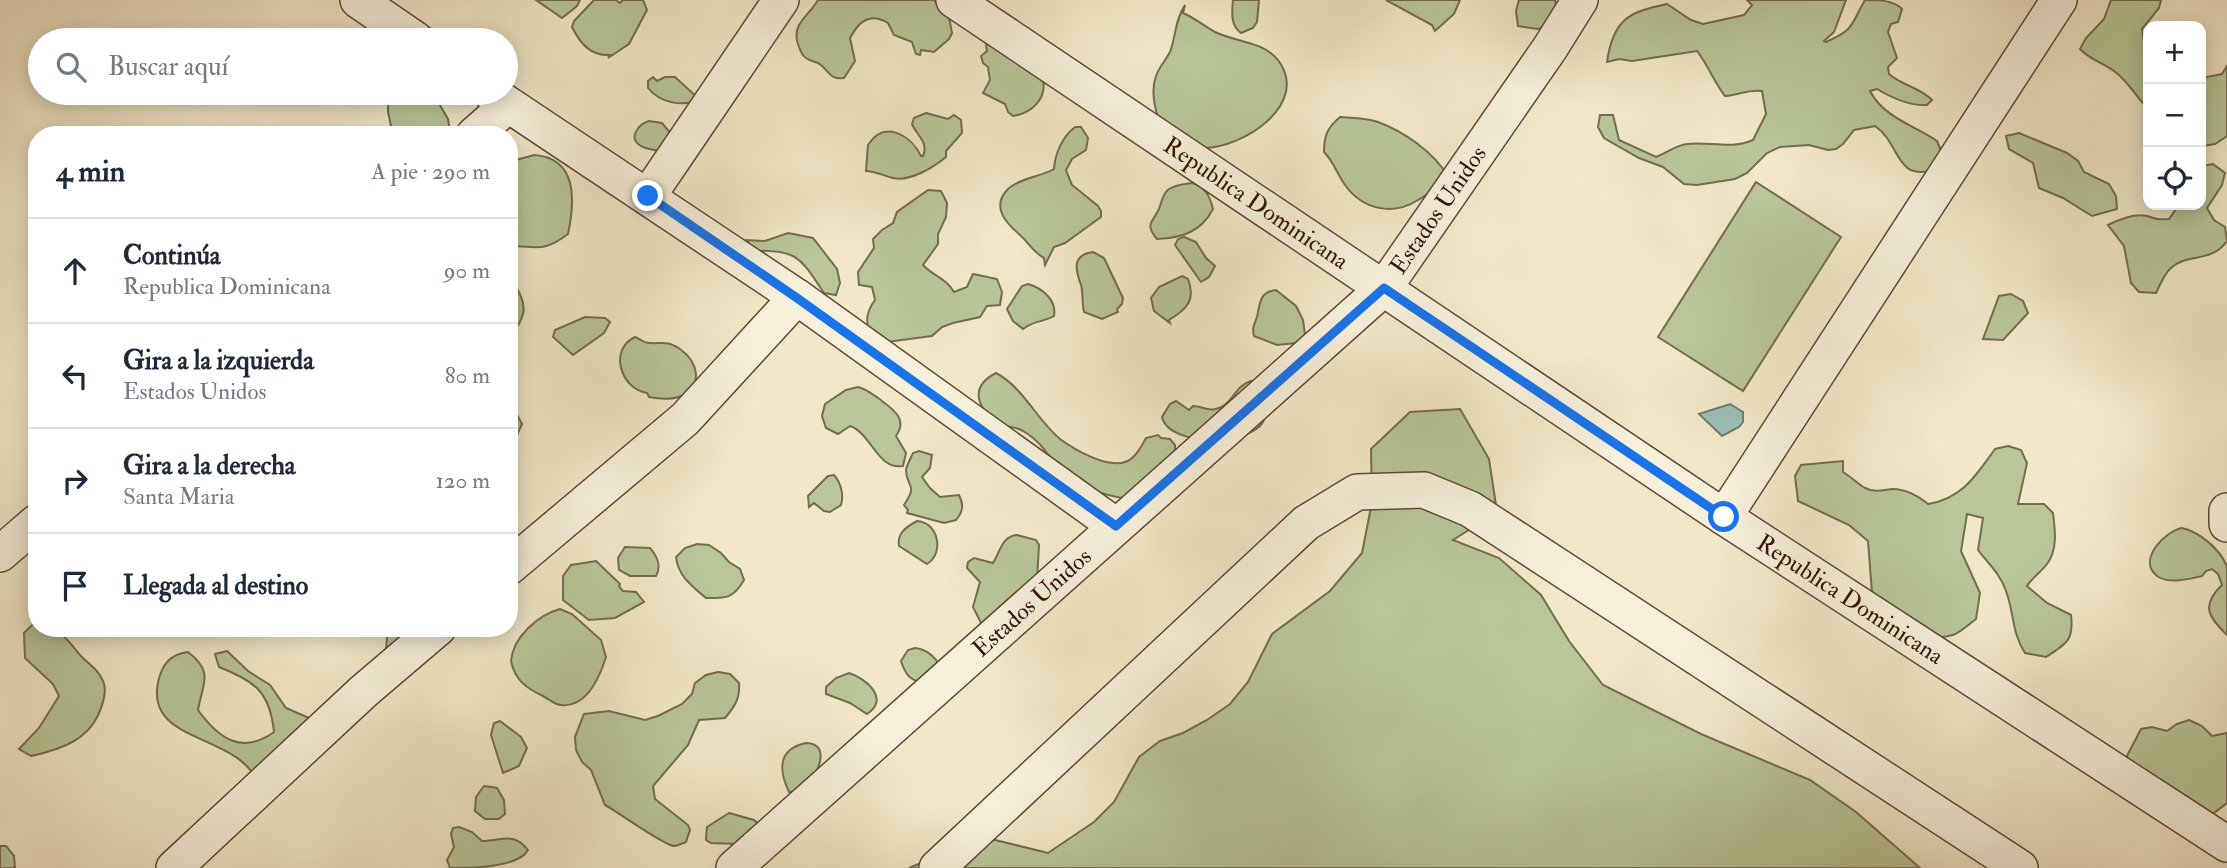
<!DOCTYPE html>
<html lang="es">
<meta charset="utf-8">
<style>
body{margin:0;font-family:"IM FELL Double Pica",serif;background:#f6f6f7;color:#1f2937}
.controls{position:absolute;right:21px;top:21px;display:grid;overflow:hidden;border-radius:14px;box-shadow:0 4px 18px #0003}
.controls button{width:63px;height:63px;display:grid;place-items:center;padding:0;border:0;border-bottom:2px solid #e0e1e3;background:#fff;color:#1f2937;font:35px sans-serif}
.stop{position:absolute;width:21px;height:21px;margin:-16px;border:5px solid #1a73e8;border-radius:50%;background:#fff}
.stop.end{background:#1a73e8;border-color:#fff;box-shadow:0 2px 7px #0008}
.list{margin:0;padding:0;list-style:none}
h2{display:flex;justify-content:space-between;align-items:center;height:91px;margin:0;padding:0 28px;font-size:30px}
h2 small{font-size:23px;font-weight:400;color:#747a83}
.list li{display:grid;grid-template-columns:46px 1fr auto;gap:21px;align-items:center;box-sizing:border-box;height:105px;padding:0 28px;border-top:2px solid #e0e1e3}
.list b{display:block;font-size:26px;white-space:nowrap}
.list p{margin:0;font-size:23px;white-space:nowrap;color:#747a83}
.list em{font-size:23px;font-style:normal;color:#747a83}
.icon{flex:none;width:38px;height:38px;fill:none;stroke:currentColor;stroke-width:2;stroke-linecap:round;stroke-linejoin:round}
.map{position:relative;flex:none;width:2227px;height:868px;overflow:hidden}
.search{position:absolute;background:#fff;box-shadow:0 4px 18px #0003;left:28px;top:28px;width:490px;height:77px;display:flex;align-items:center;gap:18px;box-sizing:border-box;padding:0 24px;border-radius:38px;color:#747a83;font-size:26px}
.panel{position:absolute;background:#fff;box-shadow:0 4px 18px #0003;left:28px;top:126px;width:490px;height:511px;border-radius:28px}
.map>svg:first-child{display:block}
.green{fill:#b8c698;stroke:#766c4f;stroke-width:2}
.water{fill:#9bc0b9;stroke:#727b71;stroke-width:2}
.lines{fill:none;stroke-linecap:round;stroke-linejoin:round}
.minor-casing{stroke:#634836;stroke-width:38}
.minor{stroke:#f6f0db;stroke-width:35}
.route{stroke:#1a73e8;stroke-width:9}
.labels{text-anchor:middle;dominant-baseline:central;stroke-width:5;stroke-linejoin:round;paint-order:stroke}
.street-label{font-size:24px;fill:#341306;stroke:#f6f0db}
</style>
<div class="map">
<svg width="2227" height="868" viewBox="0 0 2227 868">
<rect width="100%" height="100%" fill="#f1e8c8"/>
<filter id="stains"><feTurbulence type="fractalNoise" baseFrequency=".00286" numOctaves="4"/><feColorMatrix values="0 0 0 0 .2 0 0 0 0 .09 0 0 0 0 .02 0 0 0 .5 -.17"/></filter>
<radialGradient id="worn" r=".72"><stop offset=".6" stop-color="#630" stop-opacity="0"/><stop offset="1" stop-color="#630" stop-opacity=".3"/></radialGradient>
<path class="green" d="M536 0H580L577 6 562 18Z
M594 0H616L620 3 623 0H643L647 10 629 44 608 58 610 55C590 56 580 43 572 27L574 21Z
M818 0H934L949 17 952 33 949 39 934 52 921 50 920 55 916 54 912 42 894 35 888 23C870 12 859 21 850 38L855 61 844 78C831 80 830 73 821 65 817 61 811 62 806 58 801 55 800 49 798 44 791 24 809 16 818 0Z
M1233 0H1259L1257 22 1253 28 1241 33C1230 25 1232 12 1233 0Z
M1386 0H1460L1454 14 1435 31 1432 25Z
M1519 0H1555L1557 10 1551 25 1538 29 1518 26 1516 11Z
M1747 0H1846L1834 32 1824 41 1826 42C1855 29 1850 26 1865 0 1879 0 1893 0 1902 9L1898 22 1891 24 1888 32 1897 58 1888 67 1889 74C1901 85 1921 88 1932 100L1927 105C1909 106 1892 98 1877 89L1870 91C1883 117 1915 126 1937 141L1942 153 1933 170C1895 181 1901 144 1875 126L1854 130 1843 144 1836 149 1828 150 1809 145 1780 147 1767 153 1747 173 1735 179 1697 185 1684 184 1663 167 1639 158 1604 138 1598 127 1600 115H1613L1619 140 1656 157C1667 153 1676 145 1687 144 1709 141 1731 150 1753 140L1766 114 1762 91C1748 89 1739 95 1725 96 1714 82 1708 65 1697 51L1632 61 1619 59 1607 62C1613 20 1628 12 1667 4L1691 20 1703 24 1744 15 1752 5Z
M2111 0H2161L2159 8 2142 29 2144 42 2148 46V109C2136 97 2129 82 2114 71 2102 62 2090 60 2080 49L2086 38 2104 19Z
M1185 5 1183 13C1195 18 1204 26 1215 32 1235 42 1263 41 1278 60 1311 104 1243 148 1204 148 1191 148 1175 140 1163 136 1158 117 1149 95 1156 76 1159 67 1166 60 1170 52 1176 36 1175 20 1185 5Z
M991 40 1043 79C1047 99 1032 113 1013 116L1008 112 1005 104 983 93 990 80 988 67 983 63 981 56 987 51 986 45Z
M2227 66V136L2215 144 2203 146 2201 144V78L2222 74Z
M653 77 657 81 665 77H675L699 99C682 108 659 102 648 88V81Z
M388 93H433L448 119 450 131 448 135H393L388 112Z
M926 113 948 119 954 115 961 120 962 133 946 151V157C934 167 910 182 893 178 884 176 875 171 866 171L868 145C884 120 910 134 921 156H923C929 142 917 136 912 124L914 118Z
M1340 117C1352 118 1366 118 1378 122 1405 132 1433 152 1448 176 1441 187 1430 193 1418 200 1393 216 1363 210 1345 185 1337 174 1334 162 1324 152 1324 136 1327 128 1340 117Z
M649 121 662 123 673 136 658 151C653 149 645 149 641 146 627 138 639 124 649 121Z
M1075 127H1081L1088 138 1086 150 1072 159 1066 170 1072 185 1098 206 1101 211V217L1065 243 1054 247 1045 265 1044 258C1033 252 1029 243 1020 235 1007 224 990 207 1008 189 1020 178 1040 177 1054 169 1055 154 1062 137 1075 127Z
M2019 133 2067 153 2078 161 2084 172 2109 184 2116 196 2117 209 2092 216 2063 198 2039 188 2033 163 2009 149 2006 136Z
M534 155C578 158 575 201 568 234 543 253 537 246 509 246V162Z
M2213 164 2225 173 2222 185 2207 208 2214 220 2225 227 2227 241C2210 264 2189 252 2171 268 2164 274 2160 285 2156 293L2139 292 2131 283 2124 246 2108 225C2118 220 2135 213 2147 216 2156 219 2159 220 2169 219L2179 205H2201V166Z
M1756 182 1841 237 1743 391 1658 337Z
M1191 183C1205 185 1210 197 1213 209 1201 232 1182 238 1157 239 1144 224 1153 222 1159 209 1162 202 1162 194 1169 189 1175 185 1184 184 1191 183Z
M928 190 941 191 947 203 946 217 938 234V244L923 265C933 276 946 278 954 292L967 287 973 274 997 279 1002 292 1000 305 987 306 980 317 953 323 942 327 932 336 879 343 869 335C866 320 866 312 875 300L872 287 859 285 858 272 874 248 873 239 882 230 893 223 897 212Z
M788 233 813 238 837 269 840 283 836 295 824 293C801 259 798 249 754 251L747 240 765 241Z
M1184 237 1196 242 1206 258 1215 266 1209 277 1201 282 1175 245 1178 239Z
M1093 252 1104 258 1123 298 1122 304 1117 309 1118 312 1102 319 1084 312C1082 303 1083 291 1081 285 1075 269 1072 255 1093 252Z
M1182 276 1188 279C1196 300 1187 309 1169 320L1170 323 1154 311 1151 298 1159 287Z
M1028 284C1042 288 1057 300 1054 316 1045 322 1034 320 1023 329L1013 321 1007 309 1022 286Z
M509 285H515C530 309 524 317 509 339Z
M1276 290 1296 306 1303 320 1306 342 1277 345 1254 336C1252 328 1254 325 1257 317 1260 304 1259 292 1276 290Z
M2011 294 2023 301 2028 313 2003 340 1983 339 1999 296Z
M585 317 605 318 610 322 604 333 573 355 553 337 555 330Z
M635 337C640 339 644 343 649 343 664 344 666 340 680 349 698 362 704 386 681 396 672 400 658 399 649 397L647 393C621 389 608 350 635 337Z
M996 373C1024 388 1036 419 1060 439 1075 450 1106 468 1125 462 1135 459 1141 447 1146 438L1158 435 1161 438 1170 439 1175 445V459L1128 499C1099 495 1083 486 1057 472 1051 456 1039 440 1023 431 1018 427 1009 428 1003 424 978 412 967 388 996 373Z
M1251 381 1257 384C1259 393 1266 406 1265 416 1262 446 1169 449 1162 417L1170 404 1176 401 1189 410 1193 406C1202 406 1206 411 1216 409 1232 406 1235 385 1251 381Z
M858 387C866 389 871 393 878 398 891 408 909 418 896 436L906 453 903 466C877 470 872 434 850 426L838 434 826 428 822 416 825 404 846 390Z
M509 400 522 424 517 435 509 438Z
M1460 409 1489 459 1497 512 1453 540 1499 558 1541 595 1569 641 1603 685 1701 734 1810 780 1856 812 1920 868H909L983 837 1048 853 1094 822 1114 802 1139 757 1160 741 1183 733 1207 720 1230 704 1248 682 1272 634 1330 591 1362 553 1372 502 1371 449 1410 412Z
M2008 446 2021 450 2027 463 2018 504H2044L2053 513C2055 529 2058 550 2047 564 2041 572 2032 578 2027 586L2047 603 2071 615C2074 641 2066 644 2046 657L2025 653C2012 634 2014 612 2006 591 2001 575 1988 563 1978 550L1983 518 1967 514 1961 551 1980 593 1976 619C1969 624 1961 632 1953 635 1918 645 1894 614 1872 593L1868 541 1849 525 1798 501 1795 476 1801 465 1843 461V472C1850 476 1858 484 1865 488 1875 493 1883 490 1893 489 1907 489 1918 496 1928 504 1963 498 1976 475 1995 449Z
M919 451 932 455 930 468 922 477 930 488 940 497 959 495C964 505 963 512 956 520L944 523 907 513 908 510 904 505C919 483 906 488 906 470 907 464 911 458 913 453Z
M834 475C841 483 844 495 841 505L830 512 824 511 814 503 809 507 808 496 828 476Z
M917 521C938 522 945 553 927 564L899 546C897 533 906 527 917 521Z
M2182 528C2200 532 2221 550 2227 567 2227 575 2227 623 2227 635 2209 617 2200 606 2222 585L2218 574 2212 569 2206 571 2202 576C2189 579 2164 586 2154 573 2140 557 2166 531 2182 528Z
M1017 535 1036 540 1039 545 1036 598 985 631 973 607 980 582 967 568 968 562 974 558 993 563C1000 552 1002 536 1017 535Z
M697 544 709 545 721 553 729 562 740 569 744 580C733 599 726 598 706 598 692 586 678 576 676 557L685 548Z
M625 547 650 548C657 556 662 565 656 576H630L619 570 618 558Z
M596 561 620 584 619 586 623 591 636 592 644 602 615 618 589 620 563 600V576L571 565Z
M560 609 572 614 601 640 606 657C600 676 587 708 561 705 555 705 549 699 543 696 526 688 515 680 511 661 513 637 538 615 560 609Z
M33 624 37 625V628C63 628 65 638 80 655 88 664 97 668 102 679 107 687 105 696 102 705 92 739 63 749 31 756L19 749 39 728 59 696 53 684 25 658 24 633Z
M384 628H420L386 650 387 637Z
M915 648C925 649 935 656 940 666L923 682C909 681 905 673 901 661L908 650Z
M227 651 248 671 270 685 286 708 309 718 257 781C235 731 138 744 160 675 165 660 174 654 188 652 214 672 203 682 198 710 219 739 242 755 274 732 270 692 255 681 219 667L215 654Z
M718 672 730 674 739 683C740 699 735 706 725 718L699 720 688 745 653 786 655 799 688 825 690 830 686 842C682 843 678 846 674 846 665 846 618 812 605 805L591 770 582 762 576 750 575 737 584 714 609 711 645 720 658 716 682 704 692 694 695 683 706 675Z
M849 673C867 679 890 699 867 714L850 703 826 694V687L836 678Z
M2189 720 2202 726 2212 736 2227 733V803L2210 816 2126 758 2141 729 2152 727 2167 731 2177 724Z
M500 721 521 737 527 748 519 766 503 773 491 735 494 723Z
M806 743C834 743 816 782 800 790 796 792 792 792 789 792 779 771 777 749 806 743Z
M484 786 497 788 504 800 505 814 499 819H485L475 811 476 797Z
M729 813 754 820 764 829 737 844 711 843 706 840 707 827Z
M459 827 472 832 482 841C502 841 513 831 528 850 518 868 470 868 450 868L447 860 454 847 451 834 453 828Z
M0 846H6L14 856 15 868H0Z"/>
<path class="water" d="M1730 404 1743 412V422L1739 427 1722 436 1699 414Z"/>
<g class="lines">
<g class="minor-casing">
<g id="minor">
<path d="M358 0 416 40"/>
<path id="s1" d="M954 0 1724 517 2227 844"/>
<path d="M491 93 797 297 1116 526"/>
<path d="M474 135 508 105"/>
<path d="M648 196 781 0"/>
<path d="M2227 511V524"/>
<path d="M1724 517 2059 0"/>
<path d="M0 554 37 522"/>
<path d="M509 567 685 419 797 297"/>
<path d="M174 868 364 691 438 628"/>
<path id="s2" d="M734 868 1384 288 1550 48 1580 0"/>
<path d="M937 868 1306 523 1357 492 1424 490 1470 509 2020 868"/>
</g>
</g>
<use href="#minor" class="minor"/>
</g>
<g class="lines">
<path class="route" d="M648 196 797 298 1116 526 1384 288 1724 517"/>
</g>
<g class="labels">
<g class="street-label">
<text stroke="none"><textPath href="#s1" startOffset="364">Republica Dominicana</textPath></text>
<text stroke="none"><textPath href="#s2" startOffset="966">Estados Unidos</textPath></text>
<text stroke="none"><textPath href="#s1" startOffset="1078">Republica Dominicana</textPath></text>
<text stroke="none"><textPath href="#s2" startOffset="399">Estados Unidos</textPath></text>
</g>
</g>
<rect width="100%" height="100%" filter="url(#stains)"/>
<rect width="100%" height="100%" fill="url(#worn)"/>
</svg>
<div class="controls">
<button>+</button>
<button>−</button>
<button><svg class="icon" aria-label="locate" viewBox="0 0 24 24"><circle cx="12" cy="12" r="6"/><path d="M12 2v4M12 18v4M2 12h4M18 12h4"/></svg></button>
</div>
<div class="stop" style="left:1724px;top:517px"></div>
<div class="stop end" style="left:648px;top:196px"></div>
<div class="search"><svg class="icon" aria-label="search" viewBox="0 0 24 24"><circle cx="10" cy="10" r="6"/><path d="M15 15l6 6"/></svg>Buscar aquí</div>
<section class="panel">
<h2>4 min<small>A pie · 290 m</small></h2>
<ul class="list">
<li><svg class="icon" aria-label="ahead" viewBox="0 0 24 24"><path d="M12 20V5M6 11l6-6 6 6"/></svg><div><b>Continúa</b><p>Republica Dominicana</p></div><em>90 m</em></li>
<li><svg class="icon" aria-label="left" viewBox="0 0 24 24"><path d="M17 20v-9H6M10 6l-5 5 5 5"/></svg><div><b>Gira a la izquierda</b><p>Estados Unidos</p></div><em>80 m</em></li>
<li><svg class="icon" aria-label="right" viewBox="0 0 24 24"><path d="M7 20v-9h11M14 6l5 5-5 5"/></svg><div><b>Gira a la derecha</b><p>Santa Maria</p></div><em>120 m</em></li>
<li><svg class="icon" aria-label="arrive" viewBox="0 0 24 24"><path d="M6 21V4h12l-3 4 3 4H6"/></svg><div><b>Llegada al destino</b></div></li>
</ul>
</section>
</div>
